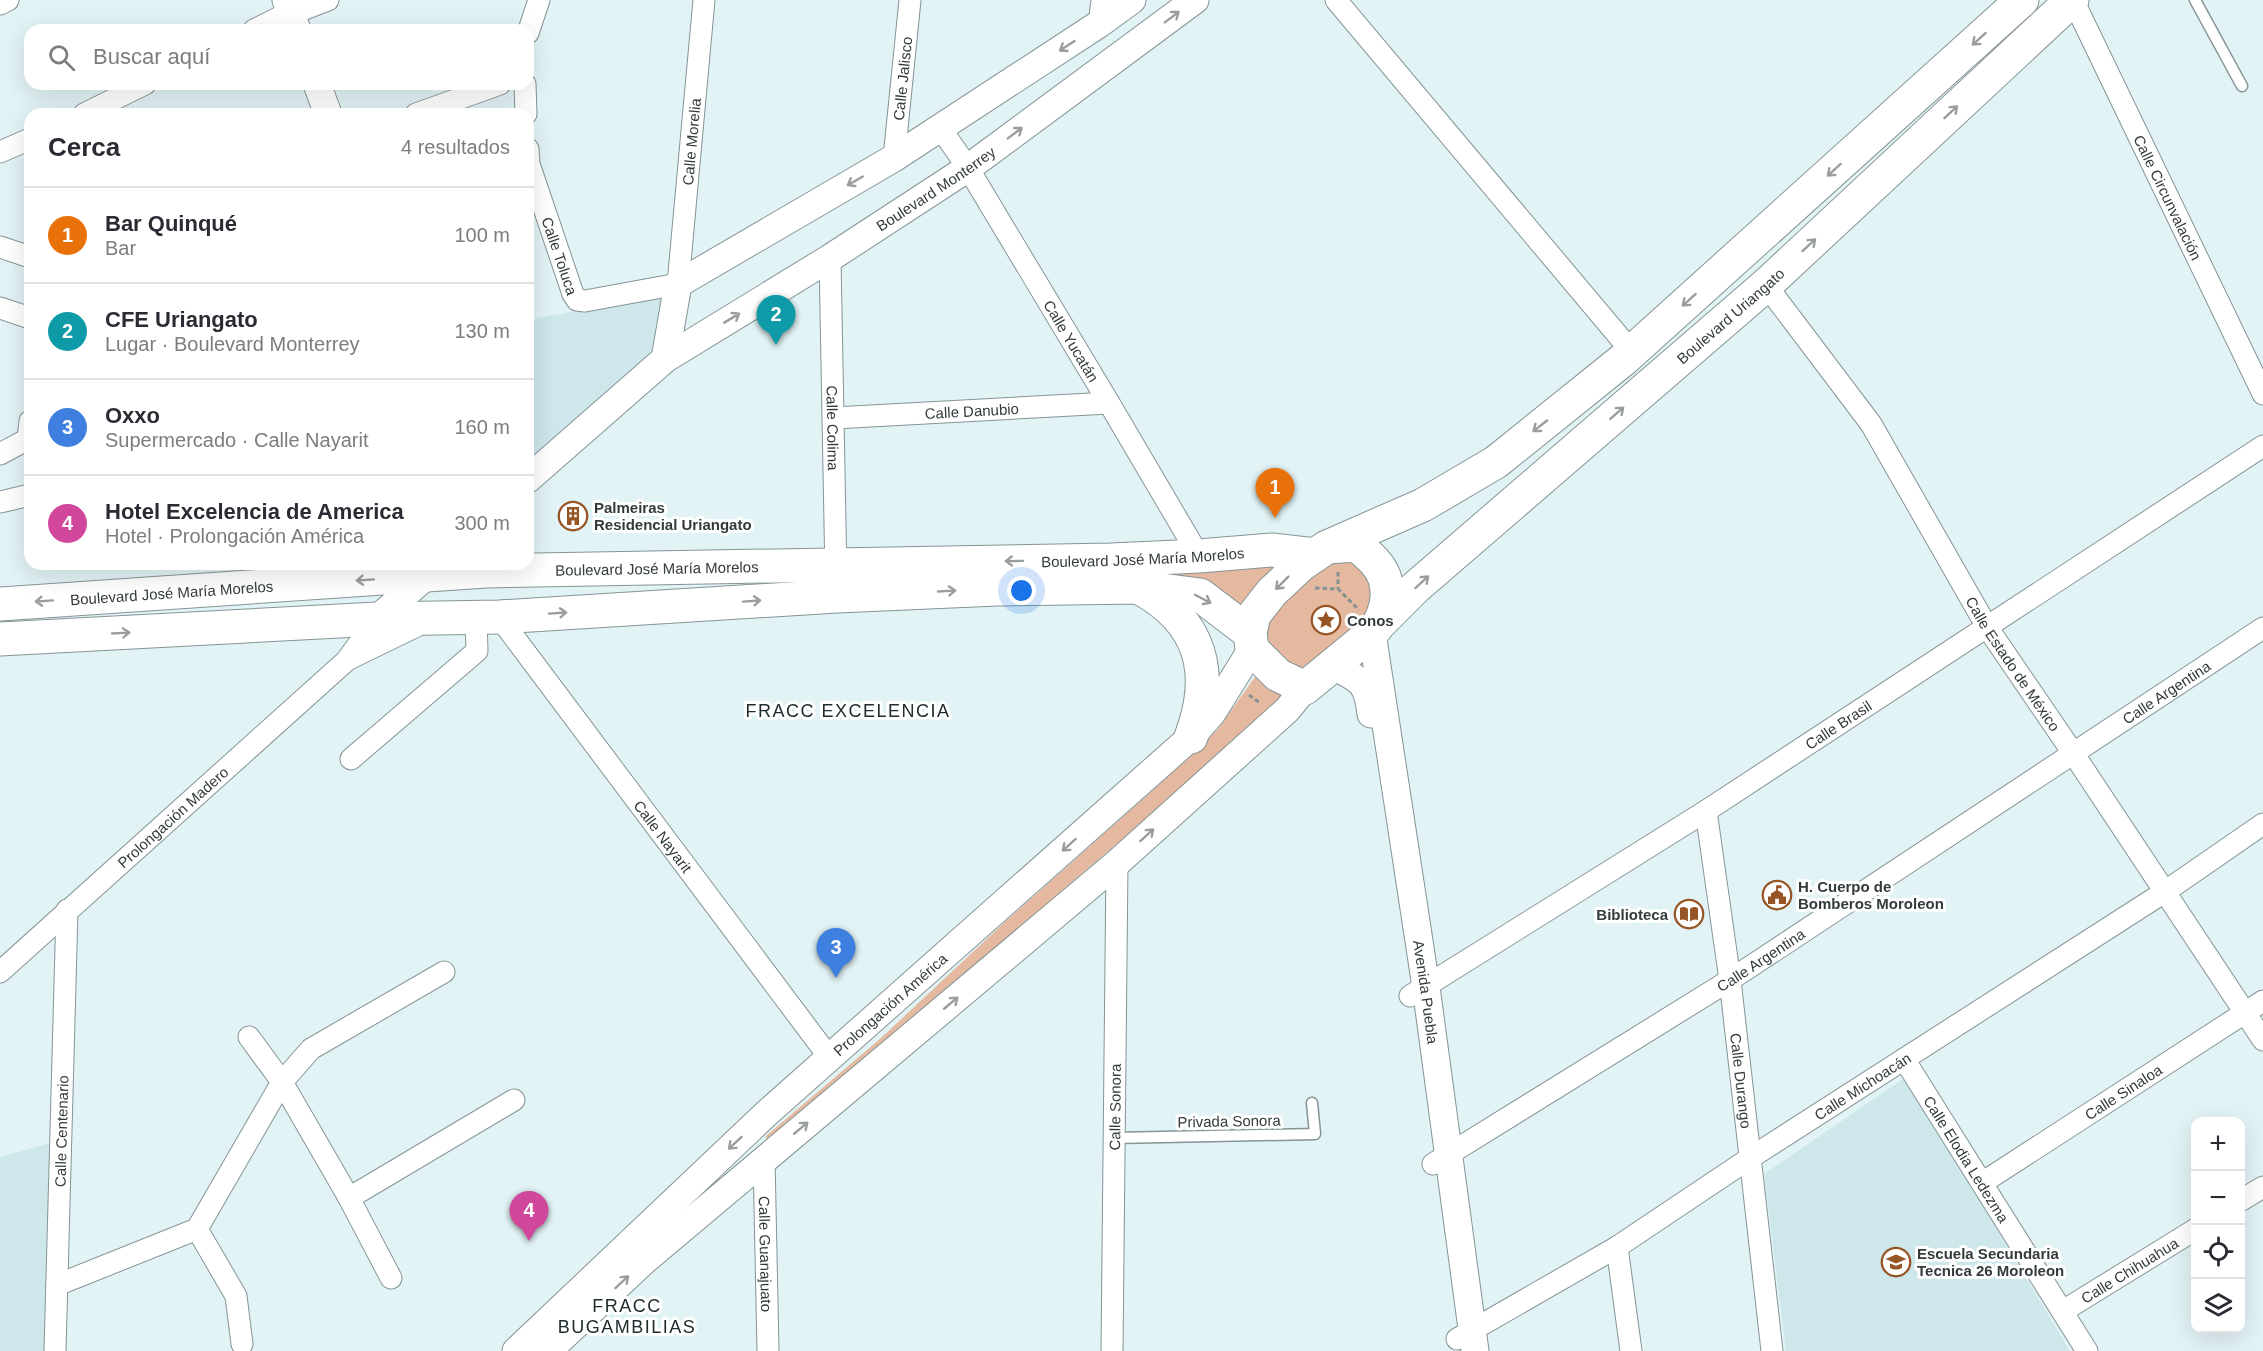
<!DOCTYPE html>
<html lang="es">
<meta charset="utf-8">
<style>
body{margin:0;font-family:Arial,sans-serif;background:#f2f2f3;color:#2b2b33}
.controls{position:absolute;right:18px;bottom:18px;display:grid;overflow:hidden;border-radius:12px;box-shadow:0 6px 24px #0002}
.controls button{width:54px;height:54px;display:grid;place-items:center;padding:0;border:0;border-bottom:2px solid #e1e1e2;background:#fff;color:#2b2b33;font:30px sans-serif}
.you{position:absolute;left:1022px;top:591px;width:21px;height:21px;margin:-15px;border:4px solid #fff;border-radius:50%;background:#1a73e8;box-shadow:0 0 0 9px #1a73e833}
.badge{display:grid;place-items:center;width:39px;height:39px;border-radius:50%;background:#0f766e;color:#fff;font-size:20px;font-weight:700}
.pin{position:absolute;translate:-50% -50px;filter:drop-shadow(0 2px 3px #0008)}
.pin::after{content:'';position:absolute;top:32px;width:21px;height:18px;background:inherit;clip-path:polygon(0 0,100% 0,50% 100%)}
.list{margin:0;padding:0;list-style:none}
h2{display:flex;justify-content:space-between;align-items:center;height:78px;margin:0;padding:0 24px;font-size:26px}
h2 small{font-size:20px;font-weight:400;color:#7c7c81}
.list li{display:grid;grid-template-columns:39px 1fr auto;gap:18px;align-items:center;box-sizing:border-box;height:96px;padding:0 24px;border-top:2px solid #e1e1e2}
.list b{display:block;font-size:22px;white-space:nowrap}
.list p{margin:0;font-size:20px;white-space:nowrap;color:#7c7c81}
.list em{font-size:20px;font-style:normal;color:#7c7c81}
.icon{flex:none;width:33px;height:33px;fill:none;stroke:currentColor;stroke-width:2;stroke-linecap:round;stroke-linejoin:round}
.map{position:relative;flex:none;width:2263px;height:1351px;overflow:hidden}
.search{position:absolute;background:#fff;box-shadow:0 6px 24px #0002;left:24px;top:24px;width:510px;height:66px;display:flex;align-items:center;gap:15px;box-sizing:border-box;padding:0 21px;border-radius:18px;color:#7c7c81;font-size:22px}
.panel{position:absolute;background:#fff;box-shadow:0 6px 24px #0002;left:24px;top:108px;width:510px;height:462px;border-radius:18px}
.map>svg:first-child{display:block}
.built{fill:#cee7eb}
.green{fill:#e4b99f}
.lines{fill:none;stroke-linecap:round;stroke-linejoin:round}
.service-casing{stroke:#859496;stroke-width:13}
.minor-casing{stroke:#859496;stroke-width:23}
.tertiary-casing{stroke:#859496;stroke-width:29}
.primary-casing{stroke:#859496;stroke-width:35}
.path{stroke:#859092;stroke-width:3;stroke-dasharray:4.5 3;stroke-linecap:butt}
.service{stroke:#fff;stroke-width:10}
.minor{stroke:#fff;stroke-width:21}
.tertiary{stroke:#fff;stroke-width:27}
.primary{stroke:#fff;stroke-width:33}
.oneway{stroke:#9a9d9e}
.labels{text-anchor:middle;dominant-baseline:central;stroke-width:6;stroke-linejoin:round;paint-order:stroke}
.street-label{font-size:15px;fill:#343b3c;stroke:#fff}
.poi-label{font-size:15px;font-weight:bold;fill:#343b3c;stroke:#fff;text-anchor:start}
.quarter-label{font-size:18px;letter-spacing:1.5px;fill:#202d2f;stroke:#fff}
</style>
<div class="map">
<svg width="2263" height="1351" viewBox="0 0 2263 1351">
<rect width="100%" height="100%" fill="#e2f3f5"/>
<path class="built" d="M668 294 662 353 528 460V320Z
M1906 1077 2070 1351H1786L1764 1174Z
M51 1143 47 1351H0V1157Z"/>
<path class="green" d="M1360 556 1385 590 1334 658 1300 670 1280 666C1275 657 1266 646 1265 636 1262 617 1315 569 1332 561 1340 558 1351 558 1360 556Z
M1272 564 1277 567 1243 606 1230 597 1172 575V569Z
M1260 670 1290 695 767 1144 766 1136 881 1038 1008 919 1181 765 1217 730Z"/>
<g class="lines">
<g class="service-casing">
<path id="service" d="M2195 0 2242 86
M1114 1138 1315 1134 1312 1103"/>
</g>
<g class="minor-casing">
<g id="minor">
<path d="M1336 0 1632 352"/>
<path id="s1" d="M2073 0 2263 394"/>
<path d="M0 4 8 0"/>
<path d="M1099 24 1102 0"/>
<path d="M254 30 290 12 302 10 328 0"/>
<path d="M528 33 539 0"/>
<path d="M525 84 526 114"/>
<path d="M84 114 145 84"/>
<path d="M416 114 500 84"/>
<path id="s2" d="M941 129 968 168 1109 403 1199 556"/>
<path id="s3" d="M528 149 529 164 573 294 577 300 585 301 678 284 704 0"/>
<path d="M0 152 30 139"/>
<path id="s4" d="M894 158 910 0"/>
<path d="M0 247 30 257"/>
<path id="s5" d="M830 258 836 577"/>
<path id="s6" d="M1766 285 1871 424 1987 627 2073 753 2263 1040"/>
<path d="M0 308 30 318"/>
<path id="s7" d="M834 418 1109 403"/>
<path d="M0 454 28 439 30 421"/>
<path d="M0 502 30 495"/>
<path id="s8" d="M499 617 829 1057"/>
<path d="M349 659 423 623"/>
<path d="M351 759 477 651 476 618"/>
<path id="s9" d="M1706 811 1730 980 1772 1351"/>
<path id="s10" d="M0 972 346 661 377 619"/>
<path id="s11" d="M1410 996 1706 811 2263 446"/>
<path d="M249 1037 282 1082 349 1198 391 1278"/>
<path id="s12" d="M1904 1059 2087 1351"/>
<path id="s13" d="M764 1158 768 1351"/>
<path id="s14" d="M1433 1164 1730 980 2263 628"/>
<path id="s15" d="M1982 1183 2263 1001"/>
<path d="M349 1198 514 1100"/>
<path d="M2240 1201 2263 1187"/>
<path d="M197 1229 236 1296 242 1344"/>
<path d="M1617 1247 1631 1351"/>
<path d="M57 1285 197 1229 282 1082 311 1049 444 972"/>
<path id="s16" d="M2063 1311 2196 1229"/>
<path id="s17" d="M1457 1339 1617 1247 1750 1158 2166 891 2263 824"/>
<path id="s18" d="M55 1351 67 910"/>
<path id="s19" d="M1112 1351 1117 863"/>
</g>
</g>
<g class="tertiary-casing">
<g id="tertiary">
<path d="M286 0 297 30"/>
<path d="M317 84 328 114"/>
<path d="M665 359 678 284 894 158 1099 24 1132 0"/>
<path id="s20" d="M528 479 665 359 830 258 968 168 1195 0"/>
<path d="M377 619 434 569"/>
<path id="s21" d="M1372 633 1426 987 1475 1351"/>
<path d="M1334 666C1361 681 1367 681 1371 714"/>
<path id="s22" d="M516 1351 767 1113 1191 737 1212 713 1252 649"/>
<path d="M548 1351 644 1261 1117 863 1287 710 1305 688"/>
</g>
</g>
<g class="primary-casing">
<g id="primary">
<path d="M1327 547 1357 545C1363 551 1370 556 1375 562 1394 583 1389 613 1372 633L1305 688 1278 675 1252 649 1250 633 1254 615 1272 592 1302 564 1327 547 1423 505 1496 462 1624 359 2022 0"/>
<path d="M1140 588C1202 622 1215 673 1191 737"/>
<path id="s23" d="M0 604 486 571 1111 560 1199 556 1272 550 1315 555"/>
<path id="s24" d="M1380 623 1416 587 1766 285 2072 0"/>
<path d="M0 639 377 619 499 617 837 596 997 589 1139 587 1200 595 1250 633"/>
</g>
</g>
<path class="path" d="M1338 572V589
M1315 588 1338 589 1359 610
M1249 695 1260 703"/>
<use href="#service" class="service"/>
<use href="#minor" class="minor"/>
<use href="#tertiary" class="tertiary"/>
<use href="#primary" class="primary"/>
</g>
<defs><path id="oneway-shaft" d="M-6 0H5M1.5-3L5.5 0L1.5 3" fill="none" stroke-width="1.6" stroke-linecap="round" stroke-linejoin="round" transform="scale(1.5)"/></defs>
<g class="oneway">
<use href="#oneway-shaft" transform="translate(1172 17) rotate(-37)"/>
<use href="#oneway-shaft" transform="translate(1979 39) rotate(138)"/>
<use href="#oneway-shaft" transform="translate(1067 46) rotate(147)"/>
<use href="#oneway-shaft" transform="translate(1951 112) rotate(-43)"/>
<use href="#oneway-shaft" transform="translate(1015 133) rotate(-37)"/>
<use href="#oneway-shaft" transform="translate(1834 170) rotate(138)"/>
<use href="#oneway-shaft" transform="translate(855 181) rotate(150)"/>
<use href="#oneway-shaft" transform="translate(1809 245) rotate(-43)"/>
<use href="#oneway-shaft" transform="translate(1689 300) rotate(138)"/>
<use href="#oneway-shaft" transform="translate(732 318) rotate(-31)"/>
<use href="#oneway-shaft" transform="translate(1617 413) rotate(-41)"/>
<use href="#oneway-shaft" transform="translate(1540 426) rotate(142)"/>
<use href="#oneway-shaft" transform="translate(1014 561) rotate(179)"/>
<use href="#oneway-shaft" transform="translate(365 580) rotate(176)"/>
<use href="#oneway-shaft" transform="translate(1422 582) rotate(-42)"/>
<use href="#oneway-shaft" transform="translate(1282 583) rotate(135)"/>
<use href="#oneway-shaft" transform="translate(947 591) rotate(-3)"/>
<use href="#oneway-shaft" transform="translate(1203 599) rotate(28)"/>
<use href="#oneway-shaft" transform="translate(44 601) rotate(176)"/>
<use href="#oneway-shaft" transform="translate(752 601) rotate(-4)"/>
<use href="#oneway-shaft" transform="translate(558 613) rotate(-4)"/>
<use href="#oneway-shaft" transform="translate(121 633) rotate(-3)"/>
<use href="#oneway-shaft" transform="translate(1147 835) rotate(-42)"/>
<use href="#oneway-shaft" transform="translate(1069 845) rotate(138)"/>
<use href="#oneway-shaft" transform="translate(951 1003) rotate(-40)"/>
<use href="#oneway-shaft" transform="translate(801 1128) rotate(-40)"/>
<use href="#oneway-shaft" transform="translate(735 1143) rotate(137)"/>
<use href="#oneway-shaft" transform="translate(622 1282) rotate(-43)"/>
</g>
<defs>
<g id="building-ring" transform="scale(1.5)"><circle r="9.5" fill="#fff" stroke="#975424" stroke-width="1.5"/><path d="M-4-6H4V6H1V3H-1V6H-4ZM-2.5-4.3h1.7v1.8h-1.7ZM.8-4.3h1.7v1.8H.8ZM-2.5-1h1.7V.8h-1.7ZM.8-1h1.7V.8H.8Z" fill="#975424"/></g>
<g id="sight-ring" transform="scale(1.5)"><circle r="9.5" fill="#fff" stroke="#975424" stroke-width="1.5"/><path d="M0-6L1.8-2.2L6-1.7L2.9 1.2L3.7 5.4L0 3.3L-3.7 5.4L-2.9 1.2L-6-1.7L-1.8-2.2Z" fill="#975424"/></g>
<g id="civic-ring" transform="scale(1.5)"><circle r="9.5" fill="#fff" stroke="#975424" stroke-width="1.5"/><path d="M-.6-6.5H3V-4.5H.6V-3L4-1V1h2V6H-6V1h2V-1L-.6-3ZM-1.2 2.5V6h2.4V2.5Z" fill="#975424"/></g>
<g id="library-ring" transform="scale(1.5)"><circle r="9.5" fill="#fff" stroke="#975424" stroke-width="1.5"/><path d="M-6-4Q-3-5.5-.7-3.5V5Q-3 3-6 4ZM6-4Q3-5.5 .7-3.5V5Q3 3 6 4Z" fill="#975424"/></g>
<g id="school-ring" transform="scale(1.5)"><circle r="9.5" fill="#fff" stroke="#975424" stroke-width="1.5"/><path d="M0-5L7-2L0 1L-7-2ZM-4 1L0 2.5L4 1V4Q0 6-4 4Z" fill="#975424"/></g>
</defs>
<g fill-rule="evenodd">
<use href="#building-ring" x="573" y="516"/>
<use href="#sight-ring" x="1326" y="620"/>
<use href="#civic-ring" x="1777" y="895"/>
<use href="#library-ring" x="1689" y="914"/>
<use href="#school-ring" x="1896" y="1262"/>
</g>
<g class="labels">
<g class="street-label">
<text stroke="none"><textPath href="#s4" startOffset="80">Calle Jalisco</textPath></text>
<text stroke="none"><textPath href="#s3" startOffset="405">Calle Morelia</textPath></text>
<text stroke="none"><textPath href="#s20" startOffset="502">Boulevard Monterrey</textPath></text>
<text stroke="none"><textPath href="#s1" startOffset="219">Calle Circunvalación</textPath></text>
<text stroke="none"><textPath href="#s3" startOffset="112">Calle Toluca</textPath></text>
<text stroke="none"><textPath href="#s24" startOffset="466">Boulevard Uriangato</textPath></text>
<text stroke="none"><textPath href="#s2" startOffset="249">Calle Yucatán</textPath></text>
<text stroke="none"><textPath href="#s7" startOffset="138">Calle Danubio</textPath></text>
<text stroke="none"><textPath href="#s5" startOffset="170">Calle Colima</textPath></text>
<text stroke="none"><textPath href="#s23" startOffset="1144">Boulevard José María Morelos</textPath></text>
<text stroke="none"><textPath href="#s23" startOffset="658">Boulevard José María Morelos</textPath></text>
<text stroke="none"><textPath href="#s23" startOffset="172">Boulevard José María Morelos</textPath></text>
<text stroke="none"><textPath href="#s6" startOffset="453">Calle Estado de México</textPath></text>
<text stroke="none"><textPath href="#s14" startOffset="872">Calle Argentina</textPath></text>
<text stroke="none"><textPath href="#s11" startOffset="507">Calle Brasil</textPath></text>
<text stroke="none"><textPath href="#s10" startOffset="232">Prolongación Madero</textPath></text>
<text stroke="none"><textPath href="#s8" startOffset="274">Calle Nayarit</textPath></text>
<text stroke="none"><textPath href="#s14" startOffset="386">Calle Argentina</textPath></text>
<text stroke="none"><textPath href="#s21" startOffset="363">Avenida Puebla</textPath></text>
<text stroke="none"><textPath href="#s22" startOffset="510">Prolongación América</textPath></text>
<text stroke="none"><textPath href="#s9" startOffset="272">Calle Durango</textPath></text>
<text stroke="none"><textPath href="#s17" startOffset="478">Calle Michoacán</textPath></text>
<text stroke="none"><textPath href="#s15" startOffset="168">Calle Sinaloa</textPath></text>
<text stroke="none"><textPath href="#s19" startOffset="244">Calle Sonora</textPath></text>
<text transform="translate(1229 1121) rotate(-1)">Privada Sonora</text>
<text stroke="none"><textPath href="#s18" startOffset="220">Calle Centenario</textPath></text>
<text stroke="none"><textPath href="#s12" startOffset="118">Calle Elodia Ledezma</textPath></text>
<text stroke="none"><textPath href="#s13" startOffset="96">Calle Guanajuato</textPath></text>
<text stroke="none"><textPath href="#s16" startOffset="78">Calle Chihuahua</textPath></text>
</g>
<g class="poi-label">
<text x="594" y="507">Palmeiras<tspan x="594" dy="17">Residencial Uriangato</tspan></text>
<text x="1347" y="620">Conos</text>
<text x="1798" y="886">H. Cuerpo de<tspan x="1798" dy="17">Bomberos Moroleon</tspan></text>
<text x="1668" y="914" text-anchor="end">Biblioteca</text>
<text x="1917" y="1253">Escuela Secundaria<tspan x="1917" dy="17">Tecnica 26 Moroleon</tspan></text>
</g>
<g class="quarter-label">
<text x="848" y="711">FRACC EXCELENCIA</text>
<text x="627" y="1306">FRACC<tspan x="627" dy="21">BUGAMBILIAS</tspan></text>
</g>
</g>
</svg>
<div class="controls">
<button>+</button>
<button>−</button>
<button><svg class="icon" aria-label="locate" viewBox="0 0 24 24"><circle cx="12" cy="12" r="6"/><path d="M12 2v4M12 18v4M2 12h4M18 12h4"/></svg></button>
<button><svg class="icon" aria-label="layers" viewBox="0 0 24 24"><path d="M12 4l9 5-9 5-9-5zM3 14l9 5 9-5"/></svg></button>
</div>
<div class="you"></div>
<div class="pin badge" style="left:1275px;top:518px;background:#e8710a">1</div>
<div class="pin badge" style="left:776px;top:345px;background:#0f9aa8">2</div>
<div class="pin badge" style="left:836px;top:978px;background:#3f7fe0">3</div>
<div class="pin badge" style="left:529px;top:1241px;background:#d1479c">4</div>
<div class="search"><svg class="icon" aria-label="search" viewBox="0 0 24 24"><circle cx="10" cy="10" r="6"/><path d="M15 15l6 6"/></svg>Buscar aquí</div>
<section class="panel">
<h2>Cerca<small>4 resultados</small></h2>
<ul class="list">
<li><span class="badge" style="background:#e8710a">1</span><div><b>Bar Quinqué</b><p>Bar</p></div><em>100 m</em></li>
<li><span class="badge" style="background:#0f9aa8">2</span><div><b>CFE Uriangato</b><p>Lugar · Boulevard Monterrey</p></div><em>130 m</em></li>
<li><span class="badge" style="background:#3f7fe0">3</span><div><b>Oxxo</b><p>Supermercado · Calle Nayarit</p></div><em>160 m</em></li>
<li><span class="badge" style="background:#d1479c">4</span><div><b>Hotel Excelencia de America</b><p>Hotel · Prolongación América</p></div><em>300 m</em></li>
</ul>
</section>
</div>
